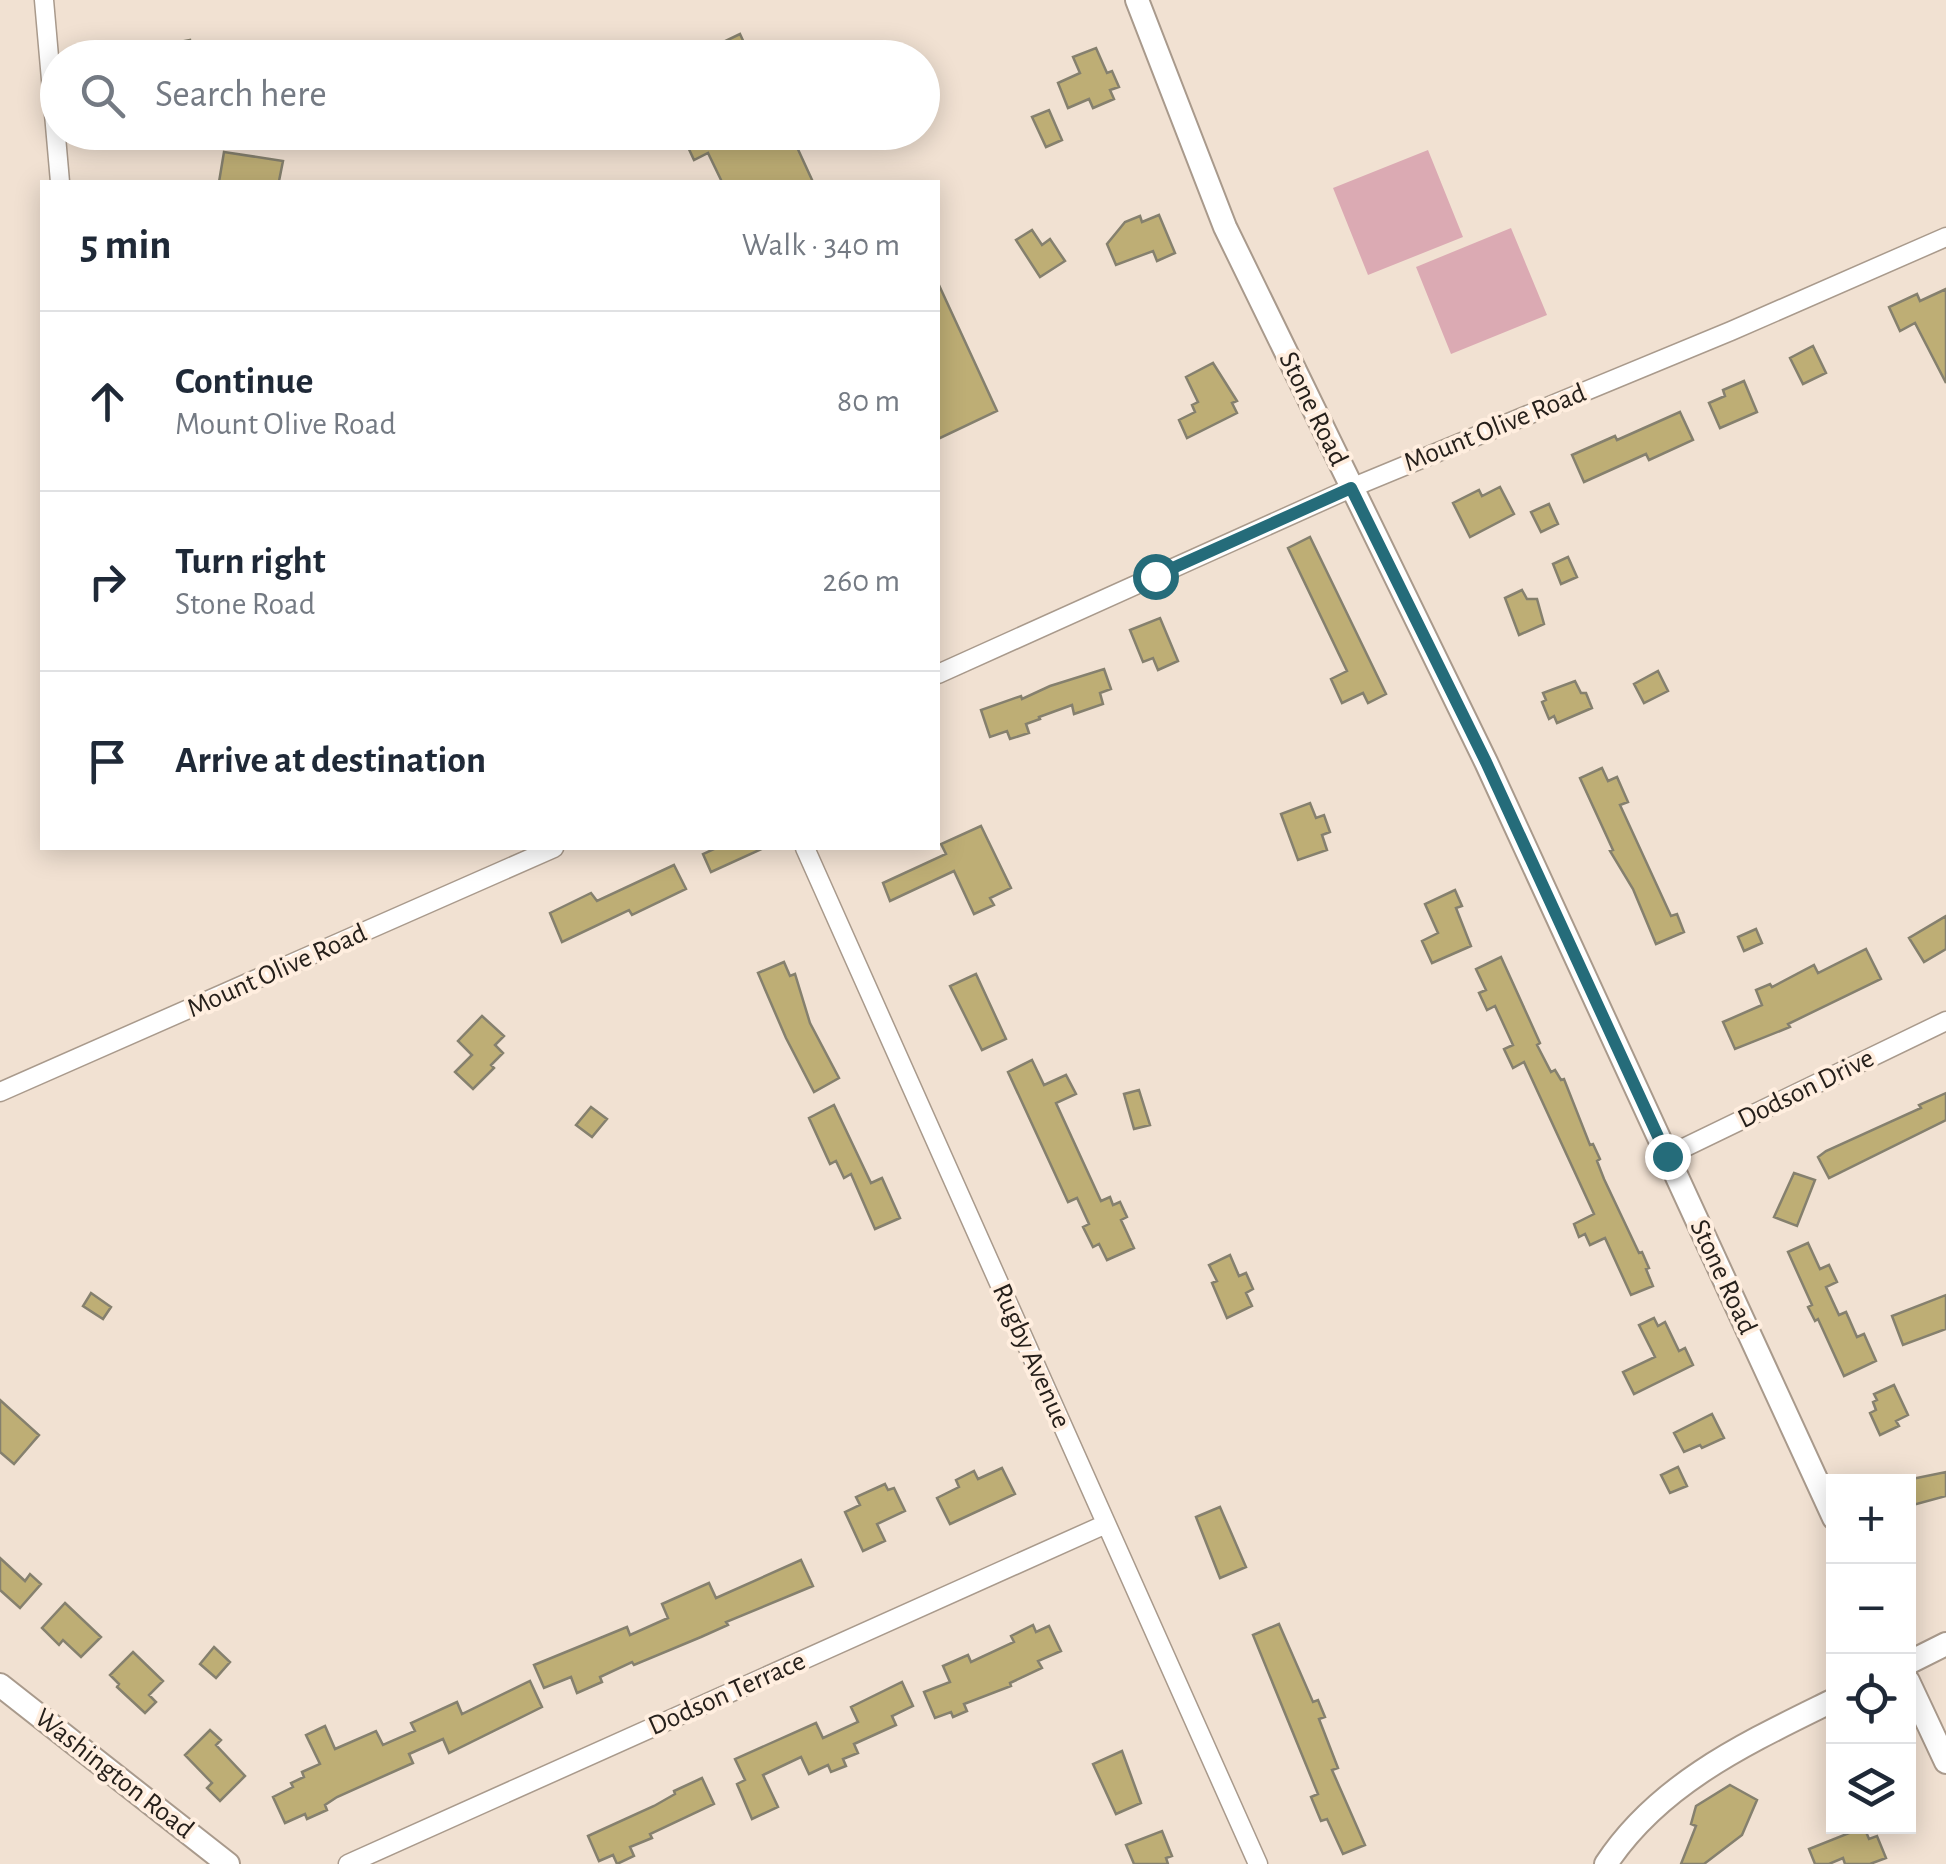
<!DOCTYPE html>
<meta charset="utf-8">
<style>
body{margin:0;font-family:"Alegreya Sans",sans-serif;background:#f6f6f7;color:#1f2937}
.controls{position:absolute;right:30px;bottom:30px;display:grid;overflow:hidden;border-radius:0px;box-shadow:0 5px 25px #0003}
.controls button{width:90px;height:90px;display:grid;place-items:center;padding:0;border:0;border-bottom:2px solid #e0e1e3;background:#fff;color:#1f2937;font:50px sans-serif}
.stop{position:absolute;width:30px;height:30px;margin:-22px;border:8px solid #256c7a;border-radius:50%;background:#fff}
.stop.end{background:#256c7a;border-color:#fff;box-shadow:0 2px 10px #0008}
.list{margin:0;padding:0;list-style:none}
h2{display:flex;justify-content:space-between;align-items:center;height:130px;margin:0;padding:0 40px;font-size:42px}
h2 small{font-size:32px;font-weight:400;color:#747a83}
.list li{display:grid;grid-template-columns:65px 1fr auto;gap:30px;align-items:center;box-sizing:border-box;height:180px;padding:0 40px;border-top:2px solid #e0e1e3}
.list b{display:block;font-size:38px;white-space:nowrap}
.list p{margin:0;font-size:32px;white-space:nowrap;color:#747a83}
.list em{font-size:32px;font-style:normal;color:#747a83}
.icon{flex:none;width:55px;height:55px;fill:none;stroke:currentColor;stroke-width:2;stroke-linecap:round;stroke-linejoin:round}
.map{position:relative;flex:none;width:1946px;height:1864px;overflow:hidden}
.search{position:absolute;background:#fff;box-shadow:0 5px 25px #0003;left:40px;top:40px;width:900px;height:110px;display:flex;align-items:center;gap:25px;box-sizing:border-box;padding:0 35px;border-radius:55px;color:#747a83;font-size:38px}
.panel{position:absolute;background:#fff;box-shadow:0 5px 25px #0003;left:40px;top:180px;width:900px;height:670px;border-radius:0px}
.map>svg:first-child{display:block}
.green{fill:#dbaab3}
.building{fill:#beae75;stroke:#85806e;stroke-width:2.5}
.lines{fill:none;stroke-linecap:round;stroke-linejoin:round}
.minor-casing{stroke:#a99a8c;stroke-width:21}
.tertiary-casing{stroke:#a99a8c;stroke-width:26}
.minor{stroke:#fff;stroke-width:18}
.tertiary{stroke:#fff;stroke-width:22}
.route{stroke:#256c7a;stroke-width:12}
.labels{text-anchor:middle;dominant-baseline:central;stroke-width:8;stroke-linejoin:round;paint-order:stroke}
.street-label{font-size:28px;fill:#26201b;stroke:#ffeedf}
</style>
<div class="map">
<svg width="1946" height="1864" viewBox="0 0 1946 1864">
<rect width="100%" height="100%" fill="#f1e1d2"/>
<path class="green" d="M1428 150 1463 237 1368 275 1333 188Z
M1511 228 1547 315 1451 354 1416 267Z"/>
<path class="building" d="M740 34 751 58H690Z
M190 40 193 58H171L169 44Z
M1096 48 1107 73 1112 71 1119 87 1110 90 1114 99 1093 108 1089 99 1068 108 1058 83 1080 73 1073 57Z
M1049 110 1062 140 1046 147 1032 117Z
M681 132H790L813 182H722L708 153 694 160Z
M224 152 283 161 279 181 219 182Z
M1159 215 1175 253 1157 261 1153 251 1116 265 1107 244 1125 222 1140 216 1142 222Z
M1032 230 1042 245 1050 239 1065 261 1040 277 1016 240Z
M938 283 997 411 938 439Z
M1946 289V383L1915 323 1900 331 1889 307 1917 294 1920 301Z
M1813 346 1826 373 1803 384 1790 358Z
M1213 363 1237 401 1232 403 1237 413 1187 438 1179 420 1195 412 1192 405 1198 402 1186 377Z
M1744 381 1757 412 1720 428 1709 403 1725 396 1723 390Z
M1680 412 1693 440 1649 460 1646 454 1584 482 1572 455 1615 436 1617 440Z
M1500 487 1514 514 1470 537 1453 503 1479 490 1482 496Z
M1549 504 1558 524 1541 532 1531 512Z
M1310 537 1386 694 1368 703 1363 693 1342 703 1331 679 1347 671 1288 548Z
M1568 557 1577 577 1561 584 1553 564Z
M1522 590 1527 599H1537L1544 624 1519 635 1505 598Z
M1160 618 1178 661 1158 670 1153 658 1143 662 1130 630Z
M1104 669 1111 689 1100 693 1103 704 1074 714 1072 705 1039 717 1040 719 1026 724 1029 733 1010 739 1007 731 990 737 981 710 1021 696 1022 699 1050 686Z
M1658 671 1668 691 1644 703 1634 684Z
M1575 681 1581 693H1586L1592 708 1557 723 1554 716 1549 719 1542 702 1546 700 1543 693Z
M1602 768 1608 781 1617 777 1628 802 1620 805 1671 916 1677 914 1684 932 1656 944 1633 889 1610 851 1613 850 1580 778Z
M1310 803 1316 818 1324 815 1330 832 1322 835 1327 850 1298 860 1281 814Z
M981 826 1011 888 990 898 994 905 974 914 954 871 890 901 883 883 946 854 941 844Z
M716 848H764L711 872 703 854Z
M674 865 686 889 632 915 629 910 562 942 550 913 591 893 597 901Z
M1455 890 1462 906 1456 908 1471 946 1432 963 1422 941 1438 933 1425 904Z
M1946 916V949L1924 962 1909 938Z
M1756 929 1762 943 1744 951 1738 937Z
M1866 949 1881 979 1788 1024 1790 1027 1735 1049 1723 1022 1762 1005 1756 990 1770 984 1772 987 1814 965 1818 973Z
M1501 957 1540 1043 1537 1045 1551 1072 1555 1070 1561 1080 1564 1079 1590 1145 1593 1144 1600 1159 1597 1161 1604 1179 1639 1253 1642 1252 1649 1268 1646 1269 1653 1286 1631 1295 1605 1238 1590 1245 1585 1234 1579 1237 1574 1224 1594 1214 1524 1062 1513 1068 1504 1049 1513 1045 1495 1006 1487 1010 1479 993 1486 990 1476 969Z
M784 962 790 976 795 974 810 1023 839 1078 814 1092 786 1038 758 973Z
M976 974 1006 1039 982 1050 950 986Z
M482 1016 504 1036 495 1045 503 1053 491 1065 494 1068 473 1089 455 1072 472 1055 458 1041Z
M1032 1060 1044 1085 1066 1075 1076 1094 1056 1103 1101 1201 1110 1197 1113 1205 1120 1202 1127 1217 1121 1220 1134 1248 1107 1260 1099 1244 1093 1247 1083 1227 1089 1224 1077 1198 1068 1202 1008 1072Z
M1139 1090 1150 1125 1134 1129 1124 1094Z
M1946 1093V1120L1829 1178 1818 1157 1826 1151 1921 1108 1919 1105Z
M834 1105 871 1183 882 1178 900 1218 875 1229 851 1174 844 1178 836 1161 830 1164 809 1118Z
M591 1107 607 1119 592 1137 576 1125Z
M1794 1173 1815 1180 1797 1226 1774 1217Z
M1808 1243 1820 1269 1829 1265 1837 1282 1826 1287 1839 1315 1846 1312 1857 1337 1864 1334 1876 1361 1844 1376 1818 1319 1815 1321 1808 1307 1812 1305 1788 1252Z
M1230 1255 1239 1276 1246 1273 1253 1289 1246 1293 1252 1306 1227 1318 1212 1283 1217 1281 1209 1265Z
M91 1293 111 1307 103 1319 83 1306Z
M1946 1295V1329L1903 1345 1892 1316Z
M1654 1318 1658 1326 1665 1322 1679 1351 1685 1348 1693 1365 1634 1394 1623 1372 1655 1357 1639 1325Z
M1894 1385 1908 1415 1896 1421 1899 1426 1880 1435 1870 1413 1876 1410 1873 1402 1877 1400 1874 1394Z
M0 1400 39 1435 14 1464 0 1452Z
M1712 1414 1724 1438 1702 1448 1700 1445 1684 1452 1674 1433Z
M1678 1467 1687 1486 1670 1493 1661 1475Z
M1002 1468 1015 1494 950 1524 937 1498 959 1487 956 1480 974 1471 978 1479Z
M1946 1472V1496L1913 1505 1907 1480Z
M885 1484 888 1490 894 1488 905 1511 877 1524 885 1541 863 1551 845 1512 860 1505 856 1497Z
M1220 1507 1246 1567 1220 1578 1196 1517Z
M0 1558 25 1581 30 1574 41 1584 20 1608 0 1590Z
M801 1560 813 1586 726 1622 728 1625 701 1637 634 1665 632 1662 600 1677 602 1682 577 1693 571 1677 544 1688 534 1665 627 1627 630 1635 668 1618 662 1604 709 1583 716 1598Z
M65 1603 101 1637 81 1657 63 1640 59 1645 42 1628Z
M1279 1624 1313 1702 1318 1700 1325 1717 1319 1719 1338 1768 1332 1770 1365 1845 1343 1854 1327 1819 1321 1821 1311 1797 1318 1794 1253 1635Z
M1033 1625 1036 1632 1049 1626 1061 1651 1038 1661 1042 1668 1010 1683 1011 1686 964 1704 967 1711 953 1717 951 1712 935 1718 924 1692 950 1682 943 1666 968 1655 971 1662 1014 1642 1011 1636Z
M214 1647 230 1662 216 1678 200 1664Z
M133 1652 163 1681 149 1695 156 1702 145 1713 117 1687 119 1684 110 1675Z
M530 1681 542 1707 449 1753 443 1739 409 1754 413 1763 337 1797 325 1805 327 1810 307 1819 305 1814 285 1823 273 1797 293 1787 291 1783 304 1777 302 1772 320 1764 306 1735 325 1726 335 1749 376 1731 383 1745 415 1731 411 1723 457 1702 462 1714Z
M902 1682 913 1706 892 1716 896 1725 854 1744 858 1753 843 1759 846 1766 831 1772 828 1765 809 1774 801 1757 763 1775 778 1807 752 1819 737 1784 745 1780 735 1759 816 1723 823 1738 858 1722 851 1707Z
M210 1730 221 1740 216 1745 245 1776 220 1801 207 1788 212 1783 185 1755Z
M1122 1751 1141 1803 1116 1814 1093 1764Z
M702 1778 714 1804 650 1834 652 1838 630 1847 634 1856 617 1864 613 1855 599 1861 588 1836 654 1806 675 1794 674 1791Z
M1730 1785 1757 1800 1742 1835 1704 1864H1681L1696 1826 1691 1824 1696 1806Z
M1864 1827 1869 1839 1877 1836 1886 1858 1870 1864H1845L1843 1858 1829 1864H1815L1809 1849Z
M1162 1831 1172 1856 1166 1858 1168 1864H1134L1126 1845Z"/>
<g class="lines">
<g class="minor-casing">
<path id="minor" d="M44 0 60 182
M938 674 1351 488 1731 331 1946 237
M805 848 1258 1864
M0 1092 554 848
M1667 1156 1946 1021
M348 1864 1106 1524"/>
</g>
<g class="tertiary-casing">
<path id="tertiary" d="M1137 0 1225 227 1486 762 1834 1518
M1908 1663 1946 1644
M1908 1681 1946 1762
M0 1685 228 1864
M1606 1864C1660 1782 1749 1742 1834 1700"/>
</g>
<use href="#minor" class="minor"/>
<use href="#tertiary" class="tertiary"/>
</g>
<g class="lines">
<path class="route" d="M1155 576 1351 488 1486 762 1667 1156"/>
</g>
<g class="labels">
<g class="street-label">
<text transform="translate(1313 409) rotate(64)">Stone Road</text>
<text transform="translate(1495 428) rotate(-22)">Mount Olive Road</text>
<text transform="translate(277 971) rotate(-24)">Mount Olive Road</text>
<text transform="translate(1806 1089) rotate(-26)">Dodson Drive</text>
<text transform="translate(1723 1277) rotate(65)">Stone Road</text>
<text transform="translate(1031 1356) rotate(66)">Rugby Avenue</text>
<text transform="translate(727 1694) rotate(-24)">Dodson Terrace</text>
<text transform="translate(114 1774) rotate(38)">Washington Road</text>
</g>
</g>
</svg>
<div class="controls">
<button>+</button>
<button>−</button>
<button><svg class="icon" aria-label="locate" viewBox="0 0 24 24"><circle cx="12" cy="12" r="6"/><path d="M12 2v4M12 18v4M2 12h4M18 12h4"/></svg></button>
<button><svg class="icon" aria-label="layers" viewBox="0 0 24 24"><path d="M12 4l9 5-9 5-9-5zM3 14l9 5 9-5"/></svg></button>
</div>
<div class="stop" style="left:1155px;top:576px"></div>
<div class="stop end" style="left:1667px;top:1156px"></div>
<div class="search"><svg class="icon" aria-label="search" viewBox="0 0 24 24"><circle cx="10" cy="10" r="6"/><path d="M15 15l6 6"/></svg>Search here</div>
<section class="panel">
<h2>5 min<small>Walk · 340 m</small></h2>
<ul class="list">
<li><svg class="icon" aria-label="ahead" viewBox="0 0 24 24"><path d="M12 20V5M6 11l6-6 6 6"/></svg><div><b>Continue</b><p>Mount Olive Road</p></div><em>80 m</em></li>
<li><svg class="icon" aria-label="right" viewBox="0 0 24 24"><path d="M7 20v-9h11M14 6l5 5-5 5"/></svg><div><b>Turn right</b><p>Stone Road</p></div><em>260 m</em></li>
<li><svg class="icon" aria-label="arrive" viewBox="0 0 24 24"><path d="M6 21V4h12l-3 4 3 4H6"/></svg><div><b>Arrive at destination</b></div></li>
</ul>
</section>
</div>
